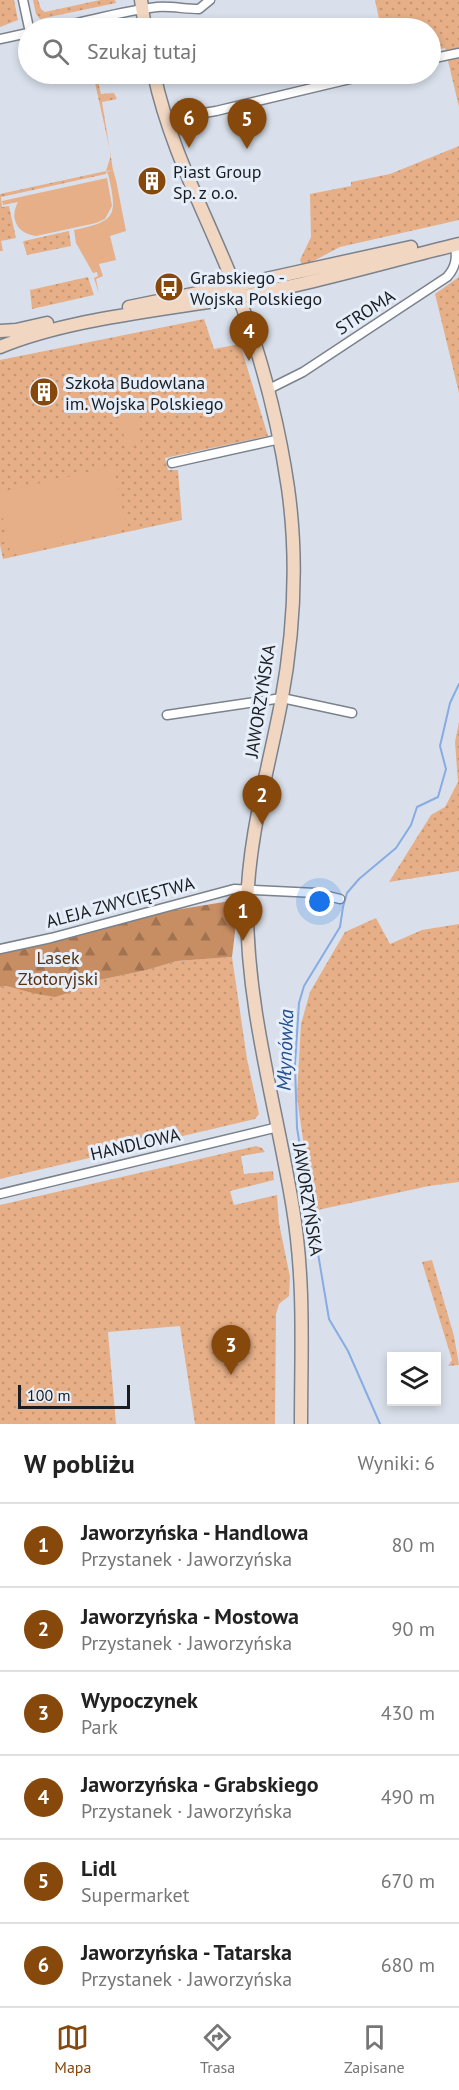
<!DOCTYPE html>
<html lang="pl">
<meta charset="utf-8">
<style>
body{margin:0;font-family:"PT Sans",sans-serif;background:#f6f6f6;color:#222}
.controls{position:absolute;right:18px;bottom:18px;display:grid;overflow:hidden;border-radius:0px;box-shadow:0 3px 9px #0003}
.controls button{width:54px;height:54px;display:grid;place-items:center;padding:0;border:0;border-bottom:2px solid #e0e0e0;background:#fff;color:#222;font:30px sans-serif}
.scale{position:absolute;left:18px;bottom:15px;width:112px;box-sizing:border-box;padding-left:6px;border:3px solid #1b1d21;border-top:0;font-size:16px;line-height:21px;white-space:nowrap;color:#1b1d21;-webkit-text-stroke:4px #e6eef9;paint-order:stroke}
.you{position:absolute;left:320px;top:902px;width:21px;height:21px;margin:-15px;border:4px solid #fff;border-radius:50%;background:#1a73e8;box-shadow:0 0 0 9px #1a73e833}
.badge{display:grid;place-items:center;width:39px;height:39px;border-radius:50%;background:#86480b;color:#fff;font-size:20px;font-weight:700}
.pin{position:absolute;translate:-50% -50px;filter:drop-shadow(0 2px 3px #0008)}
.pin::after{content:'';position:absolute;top:32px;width:21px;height:18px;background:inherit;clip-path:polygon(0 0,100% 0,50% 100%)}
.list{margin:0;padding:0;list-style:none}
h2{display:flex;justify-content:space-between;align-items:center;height:78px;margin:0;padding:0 24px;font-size:26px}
h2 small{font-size:20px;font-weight:400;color:#767676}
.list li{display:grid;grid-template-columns:39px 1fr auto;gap:18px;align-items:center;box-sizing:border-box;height:84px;padding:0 24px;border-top:2px solid #e0e0e0}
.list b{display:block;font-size:22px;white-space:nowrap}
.list p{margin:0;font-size:20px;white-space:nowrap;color:#767676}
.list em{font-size:20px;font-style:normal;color:#767676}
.icon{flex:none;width:33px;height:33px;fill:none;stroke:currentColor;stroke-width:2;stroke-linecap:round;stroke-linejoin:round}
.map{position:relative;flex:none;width:459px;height:1424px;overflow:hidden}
.search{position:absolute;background:#fff;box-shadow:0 3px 9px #0003;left:18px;right:18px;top:18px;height:66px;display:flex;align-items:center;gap:15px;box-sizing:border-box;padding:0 21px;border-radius:33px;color:#767676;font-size:22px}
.sheet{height:582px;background:#fff}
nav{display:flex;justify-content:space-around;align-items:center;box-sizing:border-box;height:84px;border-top:2px solid #e0e0e0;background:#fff;font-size:16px;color:#767676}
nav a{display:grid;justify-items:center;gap:3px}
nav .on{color:#86480b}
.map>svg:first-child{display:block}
.grass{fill:url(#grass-dots)}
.forest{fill:url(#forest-firs)}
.park{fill:#e6af87}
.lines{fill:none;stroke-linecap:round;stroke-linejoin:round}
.stream{stroke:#87abe3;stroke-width:2}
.street-casing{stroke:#7b828c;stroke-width:11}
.secondary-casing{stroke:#7b828c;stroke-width:15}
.street{stroke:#fff;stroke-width:8}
.secondary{stroke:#f1d7c2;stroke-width:12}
.labels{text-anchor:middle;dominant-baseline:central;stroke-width:6;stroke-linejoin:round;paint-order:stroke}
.poi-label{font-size:18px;fill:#1b1d21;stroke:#e6eef9;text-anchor:start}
.street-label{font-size:18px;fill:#1b1d21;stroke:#e6eef9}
.park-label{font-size:18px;fill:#57300f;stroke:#e6eef9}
.water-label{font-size:20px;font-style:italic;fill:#224d90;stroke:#e6eef9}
</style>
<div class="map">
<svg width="459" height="1424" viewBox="0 0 459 1424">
<defs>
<pattern id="grass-dots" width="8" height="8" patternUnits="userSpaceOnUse" patternTransform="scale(1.5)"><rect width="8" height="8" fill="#e6af87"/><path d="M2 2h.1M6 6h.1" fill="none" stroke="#c59674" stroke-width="1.8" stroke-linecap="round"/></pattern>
<pattern id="forest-firs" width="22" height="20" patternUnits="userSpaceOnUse" patternTransform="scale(1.5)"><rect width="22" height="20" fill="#c88e63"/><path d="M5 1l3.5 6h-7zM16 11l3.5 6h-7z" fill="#a27351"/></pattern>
</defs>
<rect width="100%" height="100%" fill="#d9e0eb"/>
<path class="grass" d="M0 0H14L18 20 0 27Z
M33 0H38L41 9 45 12 100 0H115L116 3 40 19 36 14Z
M375 0H459V107L445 48 431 51 430 28H381Z
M93 74H96L101 94 114 93 117 99 102 102 113 170 106 171V174L1 197 2 207 9 206 16 238 1 241 3 251H0V194L106 171 111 155Z
M459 146V220L340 247C327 253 316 261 302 265L300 260 311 237 310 194 351 186V182L390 174Z
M69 231 71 246 27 255 23 242 24 241Z
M88 277 94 295 32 309 30 290Z
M459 277V393L435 294Z
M204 319 214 349 240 344 268 436 165 458 168 470H178L182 520 3 559 0 545V360Z
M459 722V871L389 882 431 815 445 807 458 782 455 742Z
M376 918 390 944 422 930 459 924V1182L429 1186 313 1211 297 1097 301 1024 310 992 345 932Z
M232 957 247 1059 259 1114 255 1119 0 1179V987L6 986 32 993 74 991 90 982 147 970 177 961Z
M256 1146 262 1148 265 1152 241 1156 244 1174 273 1171 274 1180 230 1191 234 1205 277 1195 279 1223 290 1277 289 1296 279 1304 276 1314 275 1424H195L180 1326 108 1332 116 1424H0V1205Z
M432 1260 454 1336 459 1365 448 1366 452 1360 422 1262Z"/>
<path class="forest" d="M236 900V924L232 957 177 961 147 970 90 982 74 991 55 997 32 993 6 986 0 987V954L163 912Z"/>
<path class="park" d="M113 170 116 180 126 231 110 236 116 260 99 264 103 276 96 279 99 294 94 278 98 276 97 272 93 273 76 243 74 230C116 221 118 216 108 174L106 172Z
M107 178 112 206 105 219 96 223 36 236C17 234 9 218 18 202L3 205 2 201Z
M135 414 141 442 126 445 120 418Z
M113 467 127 529 11 555 0 505V492Z"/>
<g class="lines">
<path class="stream" d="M380 1424 348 1351 329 1319 297 1128 295 1064 299 1003 304 986 340 927 343 907 347 893 359 879 396 848 411 825 417 807 438 797 446 769 440 746 450 703 459 684"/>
<g class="street-casing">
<path id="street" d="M23 0 29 28
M52 28C87 22 121 11 157 7 171 6 185 9 199 9L210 0
M0 39 28 33
M430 59 459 53
M166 119 216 111 371 74
M269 389 303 372 447 277C456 267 457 258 455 245
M172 463 280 439
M167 715 282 698 352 713
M0 949 51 938 234 889 316 893 340 899
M0 1194 278 1127"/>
</g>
<g class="secondary-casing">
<path id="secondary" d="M141 0 145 28
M154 74C170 149 207 216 235 287 260 352 278 419 288 488 298 559 294 633 281 703 268 771 248 838 247 908 247 1011 277 1109 293 1209 305 1283 301 1350 301 1424
M129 307 266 279 411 247
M0 331 16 330 47 323
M0 347C71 318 160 311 237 297 312 284 385 262 459 244"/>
</g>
<use href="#street" class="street"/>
<use href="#secondary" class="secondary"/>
</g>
<defs>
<g id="building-disc" transform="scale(1.5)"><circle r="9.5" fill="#86480b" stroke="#e6eef9"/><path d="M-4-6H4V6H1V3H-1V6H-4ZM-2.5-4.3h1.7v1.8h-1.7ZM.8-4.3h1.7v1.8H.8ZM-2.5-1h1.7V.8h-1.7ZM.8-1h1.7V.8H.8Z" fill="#fff"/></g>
<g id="bus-disc" transform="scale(1.5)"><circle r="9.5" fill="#86480b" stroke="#e6eef9"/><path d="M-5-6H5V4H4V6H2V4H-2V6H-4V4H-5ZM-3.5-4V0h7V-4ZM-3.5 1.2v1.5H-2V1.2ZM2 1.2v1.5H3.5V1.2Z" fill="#fff"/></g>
</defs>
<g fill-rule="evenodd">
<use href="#building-disc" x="152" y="181"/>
<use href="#bus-disc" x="169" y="287"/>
<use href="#building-disc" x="44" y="392"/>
</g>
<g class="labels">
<g class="poi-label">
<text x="173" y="171">Piast Group<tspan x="173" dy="21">Sp. z o.o.</tspan></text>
<text x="190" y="277">Grabskiego -<tspan x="190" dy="21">Wojska Polskiego</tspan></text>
<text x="65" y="382">Szkoła Budowlana<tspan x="65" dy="21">im. Wojska Polskiego</tspan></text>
</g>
<g class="street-label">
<text transform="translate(365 312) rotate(-33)">STROMA</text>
<text transform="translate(260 701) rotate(-81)">JAWORZYŃSKA</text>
<text transform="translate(120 902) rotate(-15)">ALEJA ZWYCIĘSTWA</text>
<text transform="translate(135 1144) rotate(-13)">HANDLOWA</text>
<text transform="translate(308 1199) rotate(81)">JAWORZYŃSKA</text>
</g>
<g class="park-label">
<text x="58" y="957">Lasek<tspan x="58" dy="21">Złotoryjski</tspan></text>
</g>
<g class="water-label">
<text transform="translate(285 1050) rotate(-88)">Młynówka</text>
</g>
</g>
</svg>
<div class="controls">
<button><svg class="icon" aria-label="layers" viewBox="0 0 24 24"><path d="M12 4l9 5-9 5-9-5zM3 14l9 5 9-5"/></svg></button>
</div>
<div class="scale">100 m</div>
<div class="you"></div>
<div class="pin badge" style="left:243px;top:941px">1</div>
<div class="pin badge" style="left:262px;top:825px">2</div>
<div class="pin badge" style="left:231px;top:1375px">3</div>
<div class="pin badge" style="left:249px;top:361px">4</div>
<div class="pin badge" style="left:247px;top:149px">5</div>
<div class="pin badge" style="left:189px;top:148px">6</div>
<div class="search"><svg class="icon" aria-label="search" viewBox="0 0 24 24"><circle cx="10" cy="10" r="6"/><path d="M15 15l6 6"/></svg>Szukaj tutaj</div>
</div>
<section class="sheet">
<h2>W pobliżu<small>Wyniki: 6</small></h2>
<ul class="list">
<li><span class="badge">1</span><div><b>Jaworzyńska - Handlowa</b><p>Przystanek · Jaworzyńska</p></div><em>80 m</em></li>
<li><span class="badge">2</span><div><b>Jaworzyńska - Mostowa</b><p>Przystanek · Jaworzyńska</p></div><em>90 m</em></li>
<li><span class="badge">3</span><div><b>Wypoczynek</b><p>Park</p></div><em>430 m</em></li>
<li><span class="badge">4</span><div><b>Jaworzyńska - Grabskiego</b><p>Przystanek · Jaworzyńska</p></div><em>490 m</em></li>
<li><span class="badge">5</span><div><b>Lidl</b><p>Supermarket</p></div><em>670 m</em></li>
<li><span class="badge">6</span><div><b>Jaworzyńska - Tatarska</b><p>Przystanek · Jaworzyńska</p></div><em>680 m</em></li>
</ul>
</section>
<nav>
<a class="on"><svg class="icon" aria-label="map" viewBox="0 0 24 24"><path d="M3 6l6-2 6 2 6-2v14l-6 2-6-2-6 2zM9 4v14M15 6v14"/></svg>Mapa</a>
<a><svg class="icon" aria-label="directions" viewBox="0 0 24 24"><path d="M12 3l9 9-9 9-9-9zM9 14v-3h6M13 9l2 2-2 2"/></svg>Trasa</a>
<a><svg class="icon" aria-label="saved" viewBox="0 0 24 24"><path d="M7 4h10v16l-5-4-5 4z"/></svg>Zapisane</a>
</nav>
